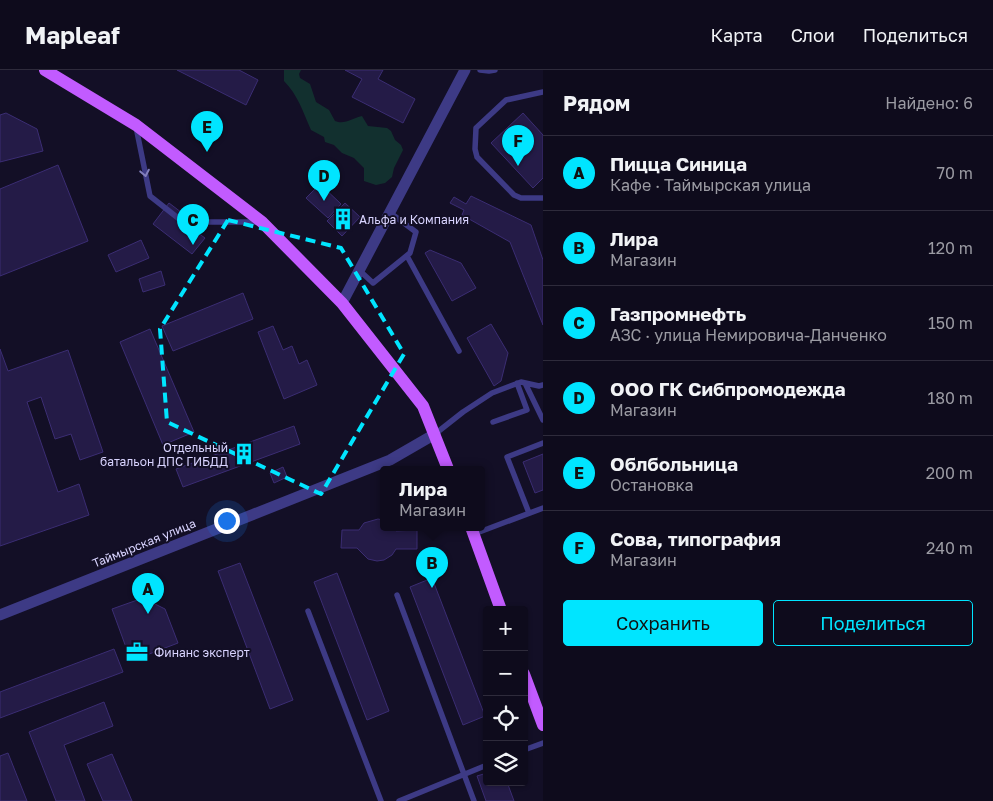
<!DOCTYPE html>
<html lang="ru">
<meta charset="utf-8">
<style>
body{margin:0;font-family:"Golos Text",sans-serif;background:#171425;color:#f1f3f6}
.controls{position:absolute;right:15px;bottom:15px;display:grid;overflow:hidden;border-radius:5px;box-shadow:0 1px 4px #0004}
.controls button{width:45px;height:45px;display:grid;place-items:center;padding:0;border:0;border-bottom:1px solid #2e2b3b;background:#0e0b1c;color:#f1f3f6;font:25px sans-serif}
.you{position:absolute;left:226px;top:450px;width:18px;height:18px;margin:-12px;border:4px solid #fff;border-radius:50%;background:#1a73e8;box-shadow:0 0 0 8px #1a73e833}
.badge{display:grid;place-items:center;width:32px;height:32px;border-radius:50%;background:#00e5ff;color:#111;font-size:16px;font-weight:700}
.pin{position:absolute;translate:-50% -41px;filter:drop-shadow(0 1px 2px #0008)}
.pin::after{content:'';position:absolute;top:26px;width:18px;height:15px;background:inherit;clip-path:polygon(0 0,100% 0,50% 100%)}
.popup{position:absolute;left:380px;top:396px;width:105px;height:65px;box-sizing:border-box;display:grid;place-content:center;border-radius:5px;background:#0e0b1c;filter:drop-shadow(0 1px 4px #0005);font-size:16px;white-space:nowrap;color:#9b9ba3}
.popup b{font-size:19px;color:#f1f3f6}
.popup::after{content:'';position:absolute;left:50%;top:100%;margin-left:-10px;border:10px solid transparent;border-top-color:#0e0b1c}
.list{margin:0;padding:0;list-style:none}
h2{display:flex;justify-content:space-between;align-items:center;height:65px;margin:0;padding:0 20px;font-size:21px}
h2 small{font-size:16px;font-weight:400;color:#9b9ba3}
.list li{display:grid;grid-template-columns:32px 1fr auto;gap:15px;align-items:center;box-sizing:border-box;height:75px;padding:0 20px;border-top:1px solid #2e2b3b}
.list b{display:block;font-size:19px;white-space:nowrap}
.list p{margin:0;font-size:16px;white-space:nowrap;color:#9b9ba3}
.list em{font-size:16px;font-style:normal;color:#9b9ba3}
.actions{display:flex;gap:10px;padding:15px 20px}
.actions a{flex:1;padding:11px 0;border:1px solid #00e5ff;border-radius:5px;text-align:center;font-size:18px;color:#00e5ff}
.actions .main{background:#00e5ff;color:#111}
.icon{flex:none;width:28px;height:28px;fill:none;stroke:currentColor;stroke-width:2;stroke-linecap:round;stroke-linejoin:round}
.map{position:relative;flex:none;width:543px;height:731px;overflow:hidden}
header{display:flex;align-items:center;gap:30px;box-sizing:border-box;height:70px;padding:0 25px;background:#0e0b1c;border-bottom:1px solid #2e2b3b}
header strong{font-size:24px}
nav{display:flex;gap:28px;margin-inline-start:auto;font-size:18px}
main{display:flex}
aside{flex:1;background:#0e0b1c}
.map>svg:first-child{display:block}
.green{fill:#12302f}
.building{fill:#241b47;stroke:#3b2d73}
.lines{fill:none;stroke-linecap:round;stroke-linejoin:round}
.service{stroke:#3d3a85;stroke-width:5.5}
.minor{stroke:#3d3a85;stroke-width:11}
.primary{stroke:#c25bff;stroke-width:12}
.oneway{stroke:#837fbc}
.marked{fill:none;stroke:#00e5ff;stroke-width:4;stroke-dasharray:10 6;stroke-linejoin:round}
.labels{text-anchor:middle;dominant-baseline:central;stroke-width:4;stroke-linejoin:round;paint-order:stroke}
.poi-label{font-size:12px;fill:#d9d4ff;stroke:#130f26;text-anchor:start}
.street-label{font-size:12px;fill:#d9d4ff;stroke:#130f26}
</style>
<header>
<strong>Mapleaf</strong>
<nav><a>Карта</a><a>Слои</a><a>Поделиться</a></nav>
</header>
<main>
<div class="map">
<svg width="543" height="731" viewBox="0 0 543 731">
<rect width="100%" height="100%" fill="#130f26"/>
<path class="green" d="M284 0H301L299 4 300 8 310 14 316 32 329 40 335 51C345 55 352 48 362 46L368 56 387 58 391 61 395 70 401 75 403 80 394 98 392 107 385 113 376 115 364 111V98L354 88 342 83 334 75 325 72 324 67 311 60C303 42 298 25 284 11Z"/>
<path class="building" d="M177 0H239L258 10 246 35Z
M345 0H383L378 9 415 29 403 53 352 27 362 9Z
M6 43 37 59 43 81 0 92V45Z
M523 43 543 65V108L533 118 491 73Z
M58 95 88 171 0 206V119Z
M320 114 341 134 328 148 306 128Z
M471 126 531 155 543 190V255L510 172 462 145 464 140 450 133 454 127 466 134Z
M169 133 202 158 198 163 205 168 192 184 153 154Z
M345 133 360 147 342 166 327 151Z
M141 170 149 188 116 202 108 185Z
M430 180 461 193 476 218 452 231 425 183Z
M161 201 165 215 143 222 139 209Z
M243 223 253 249 173 281 162 256Z
M491 254 508 283 501 311 494 316 467 268Z
M273 256 283 280 292 276 299 294 307 290 317 315 284 329 258 262Z
M150 259 194 362 163 375 120 272Z
M0 279 8 301 68 280 103 382 80 390 71 364 55 369 41 327 27 332 58 422 79 414 89 445 0 476Z
M294 356 300 374 183 417 176 399Z
M543 384V420L535 423 523 392Z
M283 397 287 407 274 413 270 403Z
M378 449 383 450V457H393L396 461 417 460V479H396L392 485 384 490 377 491 368 489 357 478H341L342 460H359L364 453Z
M240 493 293 630 270 639 218 501Z
M337 503 389 641 367 650 314 512Z
M432 508 485 646 463 655 410 517Z
M143 528 165 539 178 573 131 591 112 539Z
M114 579 123 602 0 648V622Z
M104 632 113 656 64 675 85 731H56L29 662Z
M8 683 27 731H0V686Z
M112 684 132 731H103L87 694Z
M487 703V712H507L514 731H486L477 706Z"/>
<g class="lines">
<path class="service" d="M480 0 489 1 495 0
M543 22 506 30 476 58 475 79 477 87 514 125 521 128H543
M136 57 150 126 183 152H259
M407 186 459 281
M359 200 373 213 410 183 416 162 389 142
M525 313 543 350
M493 352 527 340 517 313
M435 364 463 342 492 323 521 312 539 316 543 315
M529 443 507 387 543 373
M474 464 543 438
M397 525 474 731
M308 541 381 731
M524 680 543 673
M399 731 487 695"/>
<path class="minor" d="M342 233 465 0
M0 545 390 390 435 364"/>
<path class="primary" d="M45 0 136 55 262 152 342 233 423 336 448 399
M471 457 501 540
M524 604 543 655"/>
</g>
<defs><path id="oneway-chevron" d="M-2-3.5L2.5 0L-2 3.5" fill="none" stroke-width="1.6" stroke-linecap="round" stroke-linejoin="round" transform="scale(1.25)"/></defs>
<use class="oneway" href="#oneway-chevron" transform="translate(145 103) rotate(79)"/>
<path class="marked" d="M228 150 341 178 404 284 321 424 167 352 160 259Z"/>
<defs>
<g id="building-bare" transform="scale(1.725)"><path d="M-4-6H4V6H1V3H-1V6H-4ZM-2.5-4.3h1.7v1.8h-1.7ZM.8-4.3h1.7v1.8H.8ZM-2.5-1h1.7V.8h-1.7ZM.8-1h1.7V.8H.8Z" fill="#00e5ff" stroke="#130f26" stroke-width="2.5" paint-order="stroke"/></g>
<g id="office-bare" transform="scale(1.725)"><path d="M-6-3h4V-5.5h4V-3h4V5H-6ZM-1-4.5V-3h2v-1.5ZM-6 0V1H6V0Z" fill="#00e5ff" stroke="#130f26" stroke-width="2.5" paint-order="stroke"/></g>
</defs>
<g fill-rule="evenodd">
<use href="#building-bare" x="343" y="149"/>
<use href="#building-bare" x="244" y="384"/>
<use href="#office-bare" x="137" y="582"/>
</g>
<g class="labels">
<g class="poi-label">
<text x="359" y="149">Альфа и Компания</text>
<text x="228" y="377" text-anchor="end">Отдельный<tspan x="228" dy="14">батальон ДПС ГИБДД</tspan></text>
<text x="154" y="582">Финанс эксперт</text>
</g>
<g class="street-label">
<text transform="translate(144 473) rotate(-22)">Таймырская улица</text>
</g>
</g>
</svg>
<div class="controls">
<button>+</button>
<button>−</button>
<button><svg class="icon" aria-label="locate" viewBox="0 0 24 24"><circle cx="12" cy="12" r="6"/><path d="M12 2v4M12 18v4M2 12h4M18 12h4"/></svg></button>
<button><svg class="icon" aria-label="layers" viewBox="0 0 24 24"><path d="M12 4l9 5-9 5-9-5zM3 14l9 5 9-5"/></svg></button>
</div>
<div class="you"></div>
<div class="pin badge" style="left:148px;top:544px">A</div>
<div class="pin badge" style="left:432px;top:518px">B</div>
<div class="popup"><b>Лира</b>Магазин</div>
<div class="pin badge" style="left:193px;top:175px">C</div>
<div class="pin badge" style="left:324px;top:131px">D</div>
<div class="pin badge" style="left:207px;top:82px">E</div>
<div class="pin badge" style="left:518px;top:96px">F</div>
</div>
<aside>
<h2>Рядом<small>Найдено: 6</small></h2>
<ul class="list">
<li><span class="badge">A</span><div><b>Пицца Синица</b><p>Кафе · Таймырская улица</p></div><em>70 m</em></li>
<li><span class="badge">B</span><div><b>Лира</b><p>Магазин</p></div><em>120 m</em></li>
<li><span class="badge">C</span><div><b>Газпромнефть</b><p>АЗС · улица Немировича-Данченко</p></div><em>150 m</em></li>
<li><span class="badge">D</span><div><b>ООО ГК Сибпромодежда</b><p>Магазин</p></div><em>180 m</em></li>
<li><span class="badge">E</span><div><b>Облбольница</b><p>Остановка</p></div><em>200 m</em></li>
<li><span class="badge">F</span><div><b>Сова, типография</b><p>Магазин</p></div><em>240 m</em></li>
</ul>
<div class="actions"><a class="main">Сохранить</a><a>Поделиться</a></div>
</aside>
</main>
